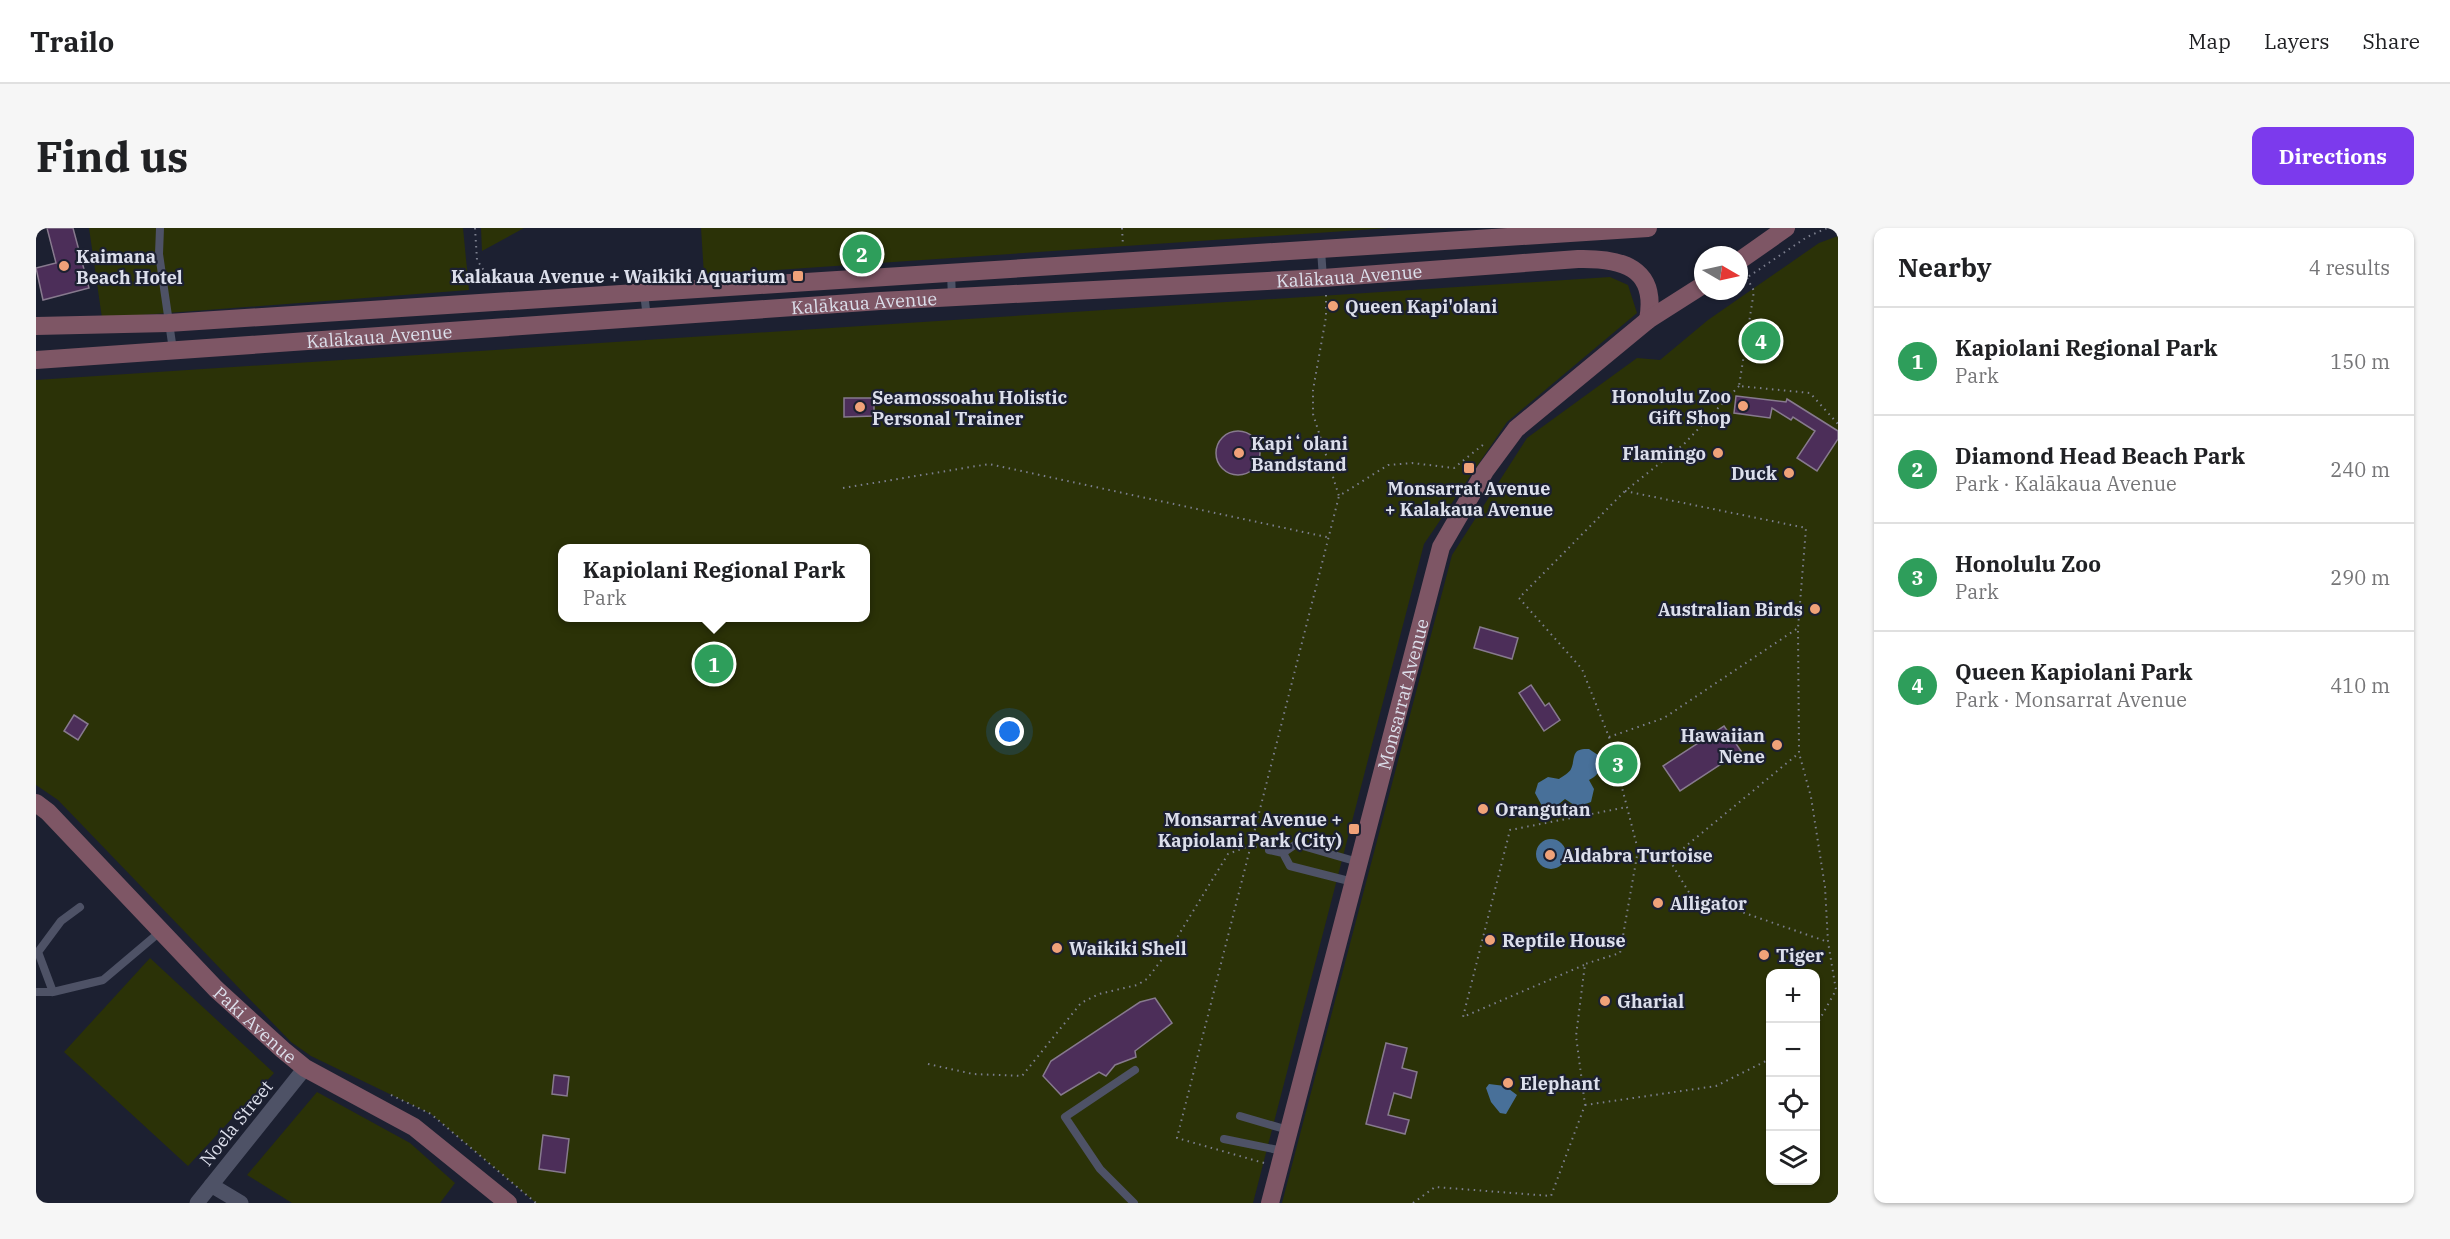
<!DOCTYPE html>
<meta charset="utf-8">
<style>
body{margin:0;font-family:"IBM Plex Serif",serif;background:#f6f6f6;color:#202124}
.controls{position:absolute;right:18px;bottom:18px;display:grid;overflow:hidden;border-radius:12px;box-shadow:0 2px 4px #0004}
.controls button{width:54px;height:54px;display:grid;place-items:center;padding:0;border:0;border-bottom:2px solid #e0e0e0;background:#fff;color:#202124;font:30px sans-serif}
.compass{position:absolute;left:1658px;top:18px;width:54px;height:54px;border-radius:50%;background:#fff;box-shadow:0 2px 4px #0004;rotate:99deg}
.you{position:absolute;left:974px;top:504px;width:21px;height:21px;margin:-15px;border:4px solid #fff;border-radius:50%;background:#1a73e8;box-shadow:0 0 0 9px #1a73e833}
.badge{display:grid;place-items:center;width:39px;height:39px;border-radius:50%;background:#7c3aed;color:#fff;font-size:20px;font-weight:700}
.pin{position:absolute;translate:-50% -50%;border:3px solid #fff;box-shadow:0 2px 6px #0006}
.popup{position:absolute;left:522px;top:316px;width:312px;height:78px;box-sizing:border-box;display:grid;place-content:center;border-radius:12px;background:#fff;filter:drop-shadow(0 2px 4px #0005);font-size:20px;white-space:nowrap;color:#757577}
.popup b{font-size:22px;color:#202124}
.popup::after{content:'';position:absolute;left:50%;top:100%;margin-left:-12px;border:12px solid transparent;border-top-color:#fff}
.list{margin:0;padding:0;list-style:none}
h2{display:flex;justify-content:space-between;align-items:center;height:78px;margin:0;padding:0 24px;font-size:26px}
h2 small{font-size:20px;font-weight:400;color:#757577}
.list li{display:grid;grid-template-columns:39px 1fr auto;gap:18px;align-items:center;box-sizing:border-box;height:108px;padding:0 24px;border-top:2px solid #e0e0e0}
.list b{display:block;font-size:22px;white-space:nowrap}
.list p{margin:0;font-size:20px;white-space:nowrap;color:#757577}
.list em{font-size:20px;font-style:normal;color:#757577}
.icon{flex:none;width:33px;height:33px;fill:none;stroke:currentColor;stroke-width:2;stroke-linecap:round;stroke-linejoin:round}
.map{position:relative;flex:none;width:1802px;height:975px;overflow:hidden;border-radius:12px}
header{display:flex;align-items:center;gap:36px;box-sizing:border-box;height:84px;padding:0 30px;background:#fff;border-bottom:2px solid #e0e0e0}
header strong{font-size:28px}
nav{display:flex;gap:33px;margin-inline-start:auto;font-size:21px}
.intro{display:flex;align-items:center;justify-content:space-between;box-sizing:border-box;height:144px;padding:0 36px}
h1{margin:0;font-size:42px}
.button{padding:15px 27px;border-radius:12px;background:#7c3aed;color:#fff;font-size:21px;font-weight:700}
main{display:flex;gap:36px;padding:0 36px}
aside{flex:1;background:#fff;border-radius:12px;box-shadow:0 2px 4px #0004}
.map>svg:first-child{display:block}
.green{fill:#2b3207;fill-rule:evenodd}
.water{fill:#487099}
.building{fill:#4c2e59;stroke:#877a8e;stroke-width:1.5}
.lines{fill:none;stroke-linecap:round;stroke-linejoin:round}
.path{stroke:#7c7f8e;stroke-width:2;stroke-dasharray:1.5 4.5;stroke-linecap:butt}
.lane{stroke:#4e5266;stroke-width:8}
.street{stroke:#4e5266;stroke-width:15}
.secondary{stroke:#7e5665;stroke-width:18}
.poi-dot{fill:#f0a279;stroke:#1c2031;stroke-width:2}
.labels{text-anchor:middle;dominant-baseline:central;stroke-width:4.5;stroke-linejoin:round;paint-order:stroke}
.poi-label{font-size:18px;font-weight:bold;fill:#dcdfeb;stroke:#1c2031;text-anchor:start}
.street-label{font-size:18px;fill:#dcdfeb;stroke:#1c2031}
</style>
<header>
<strong>Trailo</strong>
<nav><a>Map</a><a>Layers</a><a>Share</a></nav>
</header>
<div class="intro"><h1>Find us</h1><a class="button">Directions</a></div>
<main>
<div class="map">
<svg width="1802" height="975" viewBox="0 0 1802 975">
<rect width="100%" height="100%" fill="#1c2031"/>
<path class="green" d="M53 0H427L433 62 66 90Z
M445 0H488L446 23Z
M665 0H1353L668 47Z
M1802 8V975H1246L1416 327 1491 210 1601 130 1624 132 1672 92 1783 15ZM1734 746H1780V952H1734Z
M1574 49 1592 57 1601 85 1471 194 1388 316 1217 975H500L395 886 275 828 255 814 22 572 0 557V152ZM526 320H830V390H526Z
M114 730 238 845 152 938 28 824Z
M281 864 374 915 419 955 404 975H256L211 947Z"/>
<path class="water" d="M1553 521 1562 527C1568 537 1564 547 1553 552L1558 561 1555 574 1541 579 1529 571 1518 580 1506 578 1499 565 1502 555 1512 549 1523 551C1526 549 1534 544 1535 541 1540 530 1534 520 1553 521Z
M1500 626a15 15 0 1 1 30 0a15 15 0 1 1-30 0Z
M1453 856 1469 858 1481 867 1470 886 1464 885 1455 874 1450 860Z"/>
<path class="building" d="M11 0H37L53 60 7 72 0 40 20 35Z
M1700 168 1750 174 1751 171 1802 203V211L1781 243 1761 230 1779 203 1757 189 1755 192 1736 180 1734 190 1698 185Z
M808 170H838V188L808 189Z
M1180 225a22 22 0 1 1 44 0a22 22 0 1 1-44 0Z
M1444 399 1482 410 1476 431 1438 420Z
M1495 457 1509 478 1513 475 1524 492 1508 503 1483 465Z
M38 487 52 496 42 512 28 503Z
M1688 498 1705 523 1644 563 1627 538Z
M1119 770 1136 795 1099 823 1100 829 1079 837 1070 848 1063 844 1025 867 1007 848 1015 833 1104 774Z
M1350 815 1371 820 1366 840 1381 844 1375 870 1358 865 1352 887 1373 892 1369 906 1330 896Z
M518 847 533 849 531 868 516 866Z
M507 907 533 911 529 945 503 941Z"/>
<g class="lines">
<path class="path" d="M439 0 441 32 458 58
M1086 0 1087 18
M1711 50 1718 63 1703 158 1774 165 1802 196
M1703 55 1771 9 1791 0
M1290 67V89L1277 162V186L1303 268 1352 237 1376 235 1418 240 1448 216
M1679 68 1680 70 1691 63
M1703 158 1648 216 1589 263 1483 370 1546 441 1573 509 1602 622 1633 632 1763 525
M807 260 953 236 1295 310
M1589 263 1770 300 1762 400 1763 525 1775 569 1789 659 1792 714 1654 666 1634 633
M1573 509 1628 490 1762 400
M1548 737 1427 789 1474 602 1591 579
M1780 798 1800 762 1792 714
M892 836 937 846 986 848 1045 775 1063 766 1101 757 1111 751 1134 721 1192 626 1213 618 1222 619
M355 867 395 886 500 975
M1549 877 1680 858 1734 831
M1228 935 1141 910 1303 268
M1377 975 1399 959 1515 968 1549 877 1540 808 1549 736 1584 725 1602 622"/>
<path class="lane" d="M124 0 123 26 137 122
M1285 22 1287 50
M915 45 916 70
M608 65 611 90
M1233 622 1247 625 1254 638 1317 654
M1247 625 1260 616 1322 634
M0 764H17L67 752 125 703
M17 764 2 724 25 693 44 679
M1204 888 1252 902
M1188 911 1247 923
M1098 975 1064 941 1029 889 1099 842"/>
<path class="street" d="M175 957 205 975
M161 975 269 840"/>
<g class="secondary">
<path d="M1703 33 1750 0"/>
<path d="M0 98 132 95 1612 0"/>
<path id="s1" d="M0 132 844 73 1287 50 1542 31C1585 30 1622 39 1612 92"/>
<path id="s2" d="M0 575 12 584 180 761 247 822 269 840 378 899 472 975"/>
<path id="s3" d="M1234 975 1405 319 1449 243 1480 201 1612 92 1667 57"/>
</g>
</g>
<g class="poi-dot">
<circle cx="28" cy="38" r="6"/>
<rect x="756" y="42" width="12" height="12" rx="3"/>
<circle cx="1297" cy="78" r="6"/>
<circle cx="1707" cy="178" r="6"/>
<circle cx="824" cy="179" r="6"/>
<circle cx="1203" cy="225" r="6"/>
<circle cx="1682" cy="225" r="6"/>
<rect x="1427" y="234" width="12" height="12" rx="3"/>
<circle cx="1753" cy="245" r="6"/>
<circle cx="1779" cy="381" r="6"/>
<circle cx="1741" cy="517" r="6"/>
<circle cx="1447" cy="581" r="6"/>
<rect x="1312" y="595" width="12" height="12" rx="3"/>
<circle cx="1514" cy="627" r="6"/>
<circle cx="1622" cy="675" r="6"/>
<circle cx="1454" cy="712" r="6"/>
<circle cx="1021" cy="720" r="6"/>
<circle cx="1728" cy="727" r="6"/>
<circle cx="1569" cy="773" r="6"/>
<circle cx="1472" cy="855" r="6"/>
</g>
<g class="labels">
<g class="poi-label">
<text x="40" y="28">Kaimana<tspan x="40" dy="21">Beach Hotel</tspan></text>
<text x="750" y="48" text-anchor="end">Kalakaua Avenue + Waikiki Aquarium</text>
<text x="1309" y="78">Queen Kapi'olani</text>
<text x="1695" y="168" text-anchor="end">Honolulu Zoo<tspan x="1695" dy="21">Gift Shop</tspan></text>
<text x="836" y="169">Seamossoahu Holistic<tspan x="836" dy="21">Personal Trainer</tspan></text>
<text x="1215" y="215">Kapiʻolani<tspan x="1215" dy="21">Bandstand</tspan></text>
<text x="1670" y="225" text-anchor="end">Flamingo</text>
<text x="1741" y="245" text-anchor="end">Duck</text>
<text x="1433" y="260" text-anchor="middle">Monsarrat Avenue<tspan x="1433" dy="21">+ Kalakaua Avenue</tspan></text>
<text x="1767" y="381" text-anchor="end">Australian Birds</text>
<text x="1729" y="507" text-anchor="end">Hawaiian<tspan x="1729" dy="21">Nene</tspan></text>
<text x="1459" y="581">Orangutan</text>
<text x="1306" y="591" text-anchor="end">Monsarrat Avenue +<tspan x="1306" dy="21">Kapiolani Park (City)</tspan></text>
<text x="1526" y="627">Aldabra Turtoise</text>
<text x="1634" y="675">Alligator</text>
<text x="1466" y="712">Reptile House</text>
<text x="1033" y="720">Waikiki Shell</text>
<text x="1740" y="727">Tiger</text>
<text x="1581" y="773">Gharial</text>
<text x="1484" y="855">Elephant</text>
</g>
<g class="street-label">
<text stroke="none"><textPath href="#s1" startOffset="1316">Kalākaua Avenue</textPath></text>
<text stroke="none"><textPath href="#s1" startOffset="830">Kalākaua Avenue</textPath></text>
<text stroke="none"><textPath href="#s1" startOffset="344">Kalākaua Avenue</textPath></text>
<text stroke="none"><textPath href="#s3" startOffset="526">Monsarrat Avenue</textPath></text>
<text stroke="none"><textPath href="#s2" startOffset="312">Paki Avenue</textPath></text>
<text transform="translate(200 895) rotate(-51)">Noela Street</text>
</g>
</g>
</svg>
<div class="controls">
<button>+</button>
<button>−</button>
<button><svg class="icon" aria-label="locate" viewBox="0 0 24 24"><circle cx="12" cy="12" r="6"/><path d="M12 2v4M12 18v4M2 12h4M18 12h4"/></svg></button>
<button><svg class="icon" aria-label="layers" viewBox="0 0 24 24"><path d="M12 4l9 5-9 5-9-5zM3 14l9 5 9-5"/></svg></button>
</div>
<svg class="compass" viewBox="-18 -18 36 36"><path d="M0-13l5 13h-10z" fill="#e53935"/><path d="M0 13l5-13h-10z" fill="#757577"/></svg>
<div class="you"></div>
<div class="pin badge" style="left:678px;top:436px;background:#2e9e5b">1</div>
<div class="popup"><b>Kapiolani Regional Park</b>Park</div>
<div class="pin badge" style="left:826px;top:26px;background:#2e9e5b">2</div>
<div class="pin badge" style="left:1582px;top:536px;background:#2e9e5b">3</div>
<div class="pin badge" style="left:1725px;top:113px;background:#2e9e5b">4</div>
</div>
<aside>
<h2>Nearby<small>4 results</small></h2>
<ul class="list">
<li><span class="badge" style="background:#2e9e5b">1</span><div><b>Kapiolani Regional Park</b><p>Park</p></div><em>150 m</em></li>
<li><span class="badge" style="background:#2e9e5b">2</span><div><b>Diamond Head Beach Park</b><p>Park · Kalākaua Avenue</p></div><em>240 m</em></li>
<li><span class="badge" style="background:#2e9e5b">3</span><div><b>Honolulu Zoo</b><p>Park</p></div><em>290 m</em></li>
<li><span class="badge" style="background:#2e9e5b">4</span><div><b>Queen Kapiolani Park</b><p>Park · Monsarrat Avenue</p></div><em>410 m</em></li>
</ul>
</aside>
</main>
